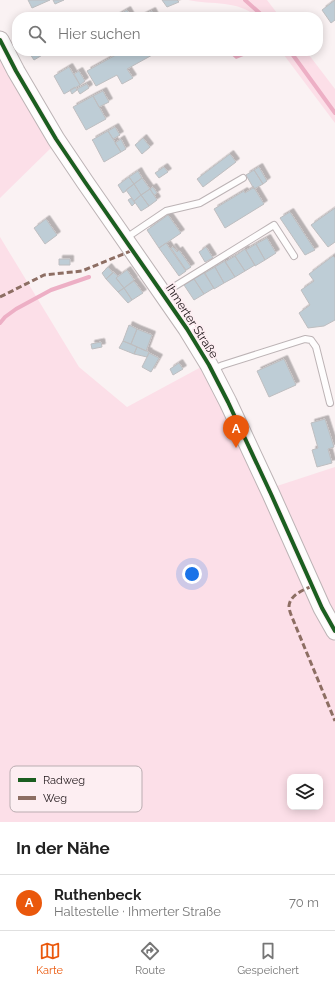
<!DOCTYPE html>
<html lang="de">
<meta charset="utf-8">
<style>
body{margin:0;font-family:Raleway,sans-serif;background:#f2f2f2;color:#222}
.controls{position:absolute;right:12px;bottom:12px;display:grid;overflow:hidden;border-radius:8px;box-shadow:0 2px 10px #0003}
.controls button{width:36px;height:36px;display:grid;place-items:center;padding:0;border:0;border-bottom:1px solid #e0e0e0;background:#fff;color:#222;font:20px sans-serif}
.you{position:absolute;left:192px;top:574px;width:14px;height:14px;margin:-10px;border:3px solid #fff;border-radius:50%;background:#1a73e8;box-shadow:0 0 0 6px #1a73e833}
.badge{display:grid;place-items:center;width:26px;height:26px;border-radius:50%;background:#ea580c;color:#fff;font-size:13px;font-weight:700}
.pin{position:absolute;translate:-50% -33px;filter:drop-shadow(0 1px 2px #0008)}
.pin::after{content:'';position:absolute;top:21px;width:14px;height:12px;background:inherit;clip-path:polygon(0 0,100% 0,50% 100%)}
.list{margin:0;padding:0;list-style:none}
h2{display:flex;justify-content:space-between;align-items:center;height:52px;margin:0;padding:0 16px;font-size:17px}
h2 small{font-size:13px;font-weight:400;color:#767676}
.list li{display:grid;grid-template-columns:26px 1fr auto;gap:12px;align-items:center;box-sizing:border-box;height:56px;padding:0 16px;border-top:1px solid #e0e0e0}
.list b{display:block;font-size:15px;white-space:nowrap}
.list p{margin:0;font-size:13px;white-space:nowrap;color:#767676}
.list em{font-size:13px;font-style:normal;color:#767676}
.icon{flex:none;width:22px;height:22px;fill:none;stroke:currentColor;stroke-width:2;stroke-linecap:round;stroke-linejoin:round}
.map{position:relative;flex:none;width:335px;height:822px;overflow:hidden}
.search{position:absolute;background:#fff;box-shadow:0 2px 10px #0003;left:12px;right:12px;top:12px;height:44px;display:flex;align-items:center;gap:10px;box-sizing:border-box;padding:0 14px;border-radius:16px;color:#767676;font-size:15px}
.sheet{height:108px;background:#fff}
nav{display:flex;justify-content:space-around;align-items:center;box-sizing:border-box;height:56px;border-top:1px solid #e0e0e0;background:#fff;font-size:11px;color:#767676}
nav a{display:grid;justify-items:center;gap:2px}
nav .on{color:#ea580c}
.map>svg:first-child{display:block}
.green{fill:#fcdfe8;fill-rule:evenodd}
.water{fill:#edafc5}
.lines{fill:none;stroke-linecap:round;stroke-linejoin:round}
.stream{stroke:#edafc5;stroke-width:4}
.building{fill:#becdd6;stroke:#bebec0;filter:url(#shadow)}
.service-casing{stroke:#bcb3b5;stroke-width:8}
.secondary-casing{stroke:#bcb3b5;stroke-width:19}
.service{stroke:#fefdfd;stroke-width:6}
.secondary{stroke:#fefdfd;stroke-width:17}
.quiet{stroke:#8d6e63;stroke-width:3;stroke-dasharray:6 3;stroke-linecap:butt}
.cycleway-casing{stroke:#fdeef2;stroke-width:6}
.cycleway{stroke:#1b5e20;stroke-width:4}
.labels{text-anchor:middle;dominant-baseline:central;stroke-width:4;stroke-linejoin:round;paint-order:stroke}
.street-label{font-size:12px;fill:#1f1619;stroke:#fdeef2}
.key{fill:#fdeef2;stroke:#baadb1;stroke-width:1}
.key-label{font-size:11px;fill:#1f1619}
</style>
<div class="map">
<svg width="335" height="822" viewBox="0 0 335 822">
<defs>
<filter id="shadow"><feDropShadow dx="3.5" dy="-3.5" stdDeviation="0" flood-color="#0004"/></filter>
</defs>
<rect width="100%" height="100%" fill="#faf2f3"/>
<path class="green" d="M188 0H267L280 17H256C240 0 211 5 188 0Z
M0 51 53 146 0 198Z
M281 51H306L335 89V123Z
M0 237 79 367 127 407 203 366 335 642V822H0ZM290 777H320V807H290Z
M335 467V615L277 486Z"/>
<path class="water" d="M227 51H249L246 55 236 59Z"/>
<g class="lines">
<path class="stream" d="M245 0 264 17
M290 51 335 113
M0 323 5 317 16 309 51 290 89 277"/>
</g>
<path class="building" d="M28 0H50L32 8Z
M53 0H64L55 4Z
M162 0H177L179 2 167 7Z
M335 0V20L331 23 322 10Z
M127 10 131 17H115Z
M152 11 155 17H140Z
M28 51H43L44 54 34 60Z
M123 51H152L154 54 127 69 133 78 122 84 117 75 96 86 87 71Z
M69 67 80 85 64 94 54 76Z
M79 71 85 81 80 85 74 74Z
M87 84 89 88 80 94 77 89Z
M75 87 77 90 72 94 70 90Z
M103 91 109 102 99 107 93 96Z
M93 96 106 119 86 130 73 107Z
M115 127 120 135 113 139 108 131Z
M108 131 121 152 104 162 93 141 92 140Z
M143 138 150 147 142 154 135 145Z
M121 139 126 149 121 152 115 143Z
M230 154 236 162 203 187 197 179Z
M164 167 168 172 159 178 155 173Z
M259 167 267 181 263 184 254 170Z
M254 170 263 184 254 189 246 175Z
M138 171 142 178 134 184 129 177Z
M129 177 134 184 126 190V191L123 193 118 185Z
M142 178 150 189 141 195 134 184Z
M134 184 141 195 134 201 126 190Z
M253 186 264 204 225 228 214 209 244 191 245 193 253 188Z
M153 187 157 193 154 195 150 189Z
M150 189 157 200 149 206 141 195Z
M141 195 149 206 141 211 134 201Z
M131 198 135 203 132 206 128 200Z
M335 208V242L328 247 311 225Z
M290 212 315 250 305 255 280 218Z
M168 215 181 233 159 248 147 230Z
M46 219 57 235 45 244 34 228Z
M267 238 276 253 265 260 256 244Z
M166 243 186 271 179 276 159 248Z
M256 244 265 260 255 266 246 250Z
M173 247 177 252 179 250 191 267 186 270 171 248Z
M206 247 213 258 205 262 199 252Z
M245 249 255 265 245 271 235 256Z
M235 256 245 271 235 277 225 262Z
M333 256 335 258V320L324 326 308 328 299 313 310 305 301 290 314 281 309 274Z
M59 259H70V265H59Z
M225 261 235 277 224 283 215 267Z
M108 267 113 273 106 279 102 273Z
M215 267 224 283 214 289 205 273Z
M127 270 134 280 124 288 116 278Z
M113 272 118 276 116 278 124 288 118 292 106 279Z
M204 273 214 288 204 294 194 279Z
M194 279 204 294 194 300 184 285Z
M134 281 143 293 132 300 124 288Z
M124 288 132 300 128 303 118 292Z
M129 325 137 329 131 344 123 341Z
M137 329 152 335 146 351 131 344Z
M123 341 137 347 134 354 119 348Z
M101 342 102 347 92 349 91 344Z
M137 347 149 352 147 357 134 354Z
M149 353 159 358 151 372 142 367Z
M284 359 296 385 269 397 257 371Z
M179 363 183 369 173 375 170 369Z
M325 419 334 447 328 449 332 463 317 467 312 450 318 448 311 423Z"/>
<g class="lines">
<g class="service-casing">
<path id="service" d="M126 238 166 211 200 203 243 178
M164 293 274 225 294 256
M213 369 223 365 305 339 311 340 316 347 330 403"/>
</g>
<g class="secondary-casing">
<path id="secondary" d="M0 40 16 71 56 139 85 182 187 329 209 365 228 402 271 494 322 608 335 631"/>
</g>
<use href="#service" class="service"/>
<use href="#secondary" class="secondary"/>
<path class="quiet" d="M0 297 44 275 82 271 133 250
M312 586C303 590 290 595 289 606 289 611 292 617 294 622L335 721"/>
<g class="cycleway-casing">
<path id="cycleway" d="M0 40 16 71 56 139 85 182 187 329 209 365 228 402 271 494 322 608 335 631"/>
</g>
<use href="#cycleway" class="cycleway"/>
</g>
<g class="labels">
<g class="street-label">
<text transform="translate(192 321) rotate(57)">Ihmerter Straße</text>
</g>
</g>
<rect x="10" y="766" width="132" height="46" rx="6" class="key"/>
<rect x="18" y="778" width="18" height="4" fill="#1b5e20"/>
<rect x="18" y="796" width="18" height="4" fill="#8d6e63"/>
<g class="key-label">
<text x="43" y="784">Radweg</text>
<text x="43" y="802">Weg</text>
</g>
</svg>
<div class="controls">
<button><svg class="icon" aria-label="layers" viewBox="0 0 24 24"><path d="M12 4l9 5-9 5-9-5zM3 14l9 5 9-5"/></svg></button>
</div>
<div class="you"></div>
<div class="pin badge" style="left:236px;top:448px">A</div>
<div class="search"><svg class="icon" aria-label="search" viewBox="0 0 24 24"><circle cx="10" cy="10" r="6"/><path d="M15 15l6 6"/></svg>Hier suchen</div>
</div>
<section class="sheet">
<h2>In der Nähe<small></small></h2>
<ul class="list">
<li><span class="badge">A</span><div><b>Ruthenbeck</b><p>Haltestelle · Ihmerter Straße</p></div><em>70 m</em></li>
</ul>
</section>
<nav>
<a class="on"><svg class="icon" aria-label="map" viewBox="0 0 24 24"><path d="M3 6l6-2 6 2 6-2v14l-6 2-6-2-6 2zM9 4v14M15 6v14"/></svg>Karte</a>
<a><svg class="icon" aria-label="directions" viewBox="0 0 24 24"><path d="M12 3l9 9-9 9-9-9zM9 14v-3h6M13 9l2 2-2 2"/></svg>Route</a>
<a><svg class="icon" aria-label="saved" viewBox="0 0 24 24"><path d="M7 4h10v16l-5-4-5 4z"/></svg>Gespeichert</a>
</nav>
